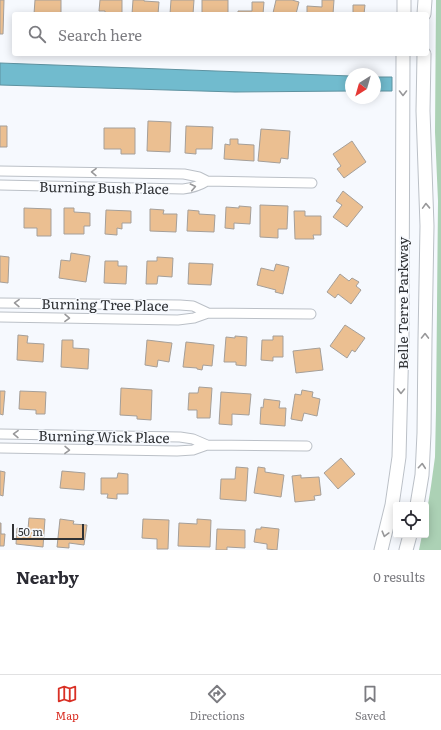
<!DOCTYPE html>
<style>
body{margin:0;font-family:Literata,serif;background:#f7f7f7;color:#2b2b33}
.controls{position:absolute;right:12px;bottom:12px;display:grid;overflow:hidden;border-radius:4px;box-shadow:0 2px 10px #0003}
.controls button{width:36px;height:36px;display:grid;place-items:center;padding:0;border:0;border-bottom:1px solid #e1e1e2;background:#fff;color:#2b2b33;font:20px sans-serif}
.compass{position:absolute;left:345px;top:68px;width:36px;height:36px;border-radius:50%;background:#fff;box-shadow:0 2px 10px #0003;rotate:217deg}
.scale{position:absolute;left:12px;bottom:10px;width:72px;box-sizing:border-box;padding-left:4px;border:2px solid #303235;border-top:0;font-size:11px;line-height:14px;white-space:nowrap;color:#303235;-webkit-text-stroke:3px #f6f9fe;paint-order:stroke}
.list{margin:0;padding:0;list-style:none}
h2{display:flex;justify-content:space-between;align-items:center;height:52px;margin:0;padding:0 16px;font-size:17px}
h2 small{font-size:13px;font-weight:400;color:#7c7c81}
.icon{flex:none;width:22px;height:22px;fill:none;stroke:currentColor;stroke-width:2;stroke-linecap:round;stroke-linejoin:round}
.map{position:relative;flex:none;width:441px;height:550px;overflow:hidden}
.search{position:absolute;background:#fff;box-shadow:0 2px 10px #0003;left:12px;right:12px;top:12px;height:44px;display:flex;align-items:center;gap:10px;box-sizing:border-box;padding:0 14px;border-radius:4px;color:#7c7c81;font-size:15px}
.sheet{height:124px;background:#fff}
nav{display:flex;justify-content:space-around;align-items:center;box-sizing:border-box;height:56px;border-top:1px solid #e1e1e2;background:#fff;font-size:11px;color:#7c7c81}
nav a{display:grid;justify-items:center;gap:2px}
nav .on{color:#d93025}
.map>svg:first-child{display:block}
.green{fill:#acd1b5}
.water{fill:#71bbce;stroke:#5e92a0}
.building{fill:#ebbf91;stroke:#a59f99}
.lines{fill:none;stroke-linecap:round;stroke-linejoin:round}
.minor-casing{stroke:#bbc0c7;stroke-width:11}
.secondary-casing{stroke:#bbc0c7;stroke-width:15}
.minor{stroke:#fff;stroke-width:9}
.secondary{stroke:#fff;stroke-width:13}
.oneway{stroke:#98989a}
.labels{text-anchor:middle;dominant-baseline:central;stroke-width:3;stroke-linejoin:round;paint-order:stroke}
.street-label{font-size:14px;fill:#303235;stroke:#f6f9fe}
</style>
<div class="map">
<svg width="441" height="550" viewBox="0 0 441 550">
<rect width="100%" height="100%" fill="#f6f9fe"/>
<path class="green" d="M436 0H441V550H419L422 535H426V517L431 486 435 457 436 410 438 201 435 132Z"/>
<path class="water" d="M0 63 351 76V91L235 92 0 85Z
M375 77H392V91H375Z"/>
<path class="building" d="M0 0H4L3 34H0Z
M35 0H61V14H34Z
M100 0H122V14H105V11H99Z
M133 0H144V1L159 2 158 14H132Z
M171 0H194L193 14H170Z
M202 0H228V14H202Z
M276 0H292L299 2 296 14 273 13Z
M322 0H334L333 14H307V6L322 7Z
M252 2H264L263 14H238V11H252Z
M353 5H365L364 14H372H353Z
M148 121 171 122 170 152 147 151Z
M0 126H7V147H0Z
M186 126 213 127 212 149H196V154L185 153Z
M104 128H135V154H121V149H104Z
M261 129 290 131 288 159 281 158 280 163 258 161Z
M230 139H238V144L254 145V161L224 159 225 144 230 145Z
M352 141 366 162 344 178 337 169 341 166 333 154Z
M343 191 363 207 347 227 333 217 342 205 336 201Z
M260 205 288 206 287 229H278V238L260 237Z
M239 206 251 207 250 224 234 223V229L225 228 226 207 239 208Z
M24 208 51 209V236H37V228H24Z
M64 208H74V212L90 213V226H84V234H64Z
M150 209 164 210 163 214H177L176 232 150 231Z
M106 210 131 211V223H122V229L117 228V235L105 234Z
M188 210 199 211V214L215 215 214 232 187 231Z
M294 211H305V216H321V235H313L314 239H295Z
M71 253 90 256 86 282 59 278 61 260 70 261Z
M0 256 9 257 8 283 0 282Z
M157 257 173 258 172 277 158 276 157 284H146L147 261H157Z
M105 261H118V266H127L126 284 104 283Z
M189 263 213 264 211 285 188 284Z
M276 264 289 267 283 294 275 292 276 290 257 285 261 268 274 271Z
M340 274 349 281 352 278 359 282 356 286 361 290 351 304 338 294 335 298 327 292Z
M345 325 365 338 355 352 352 350 347 358 330 346Z
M18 335 28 336 27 343 44 344 43 362 17 360Z
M235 336 247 337 246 366 236 365V362H224L226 337 235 338Z
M273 336H283V357H273V361L261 360 262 340H273Z
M62 340H73V348L89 349 88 369 61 367Z
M147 340 172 343 169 362 158 360 157 367 145 365Z
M186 342 214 345 212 366 203 365 202 370 197 369V368L183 367Z
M320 348 323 370 296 373 293 351Z
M199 387 212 388 210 418H197V410H188L189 393H198Z
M121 388 152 390 151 420 137 419V416L120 415Z
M302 390 313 392 312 397 320 399 317 416 304 413 302 421 291 419 295 394 301 395Z
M0 391H5L3 415 0 414Z
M20 391 46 392 45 414H36V410L19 409Z
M221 392 251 394 249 415 232 414V425L219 424Z
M264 399 280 401 279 408H286L285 426 260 424 261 407 263 408Z
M341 458 355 474 338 489 324 473Z
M236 467 248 468 246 501 220 499 221 479H235Z
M258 467 265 468V472L284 475 281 497 254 493Z
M0 471 5 472 3 496 0 495Z
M62 471 85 473 84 490 60 488Z
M118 473 128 474V494H117V499L107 498 108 494H101V478H117Z
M301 475V478L319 477 321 495 314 496 315 500 295 502 292 476Z
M29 518 45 519 43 547 16 544 17 528 28 529Z
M60 519 74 521 73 524 87 525 84 545 69 543V548L57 547Z
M143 519 169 520 168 549H157V539L142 538Z
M197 519 211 520 210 547 178 546 179 523 197 524Z
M0 523H1V534H5L4 546H0Z
M261 527 279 529 277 550 267 549V544L254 542 256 529H261Z
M217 529 245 530V548L227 547V550H216Z"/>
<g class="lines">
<g class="minor-casing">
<path id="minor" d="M0 171 184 174 199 177 207 181C199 186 192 188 183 189L0 185
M207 181 312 183
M0 303 180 305 193 306 208 313
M0 317 178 320 194 318 208 313 311 314
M0 434 180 437 193 439 207 445
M0 448 177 451 193 450 207 445 307 446"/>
</g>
<g class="secondary-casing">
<path id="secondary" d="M404 14V0
M424 14 425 0
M417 505 422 475 424 433 425 340 427 226 423 111 424 54
M381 550 392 505 399 457 402 339 403 54
M406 550 410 535"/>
</g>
<use href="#minor" class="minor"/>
<use href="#secondary" class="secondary"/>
</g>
<defs><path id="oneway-chevron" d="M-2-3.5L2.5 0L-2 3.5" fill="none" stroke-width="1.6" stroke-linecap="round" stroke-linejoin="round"/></defs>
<g class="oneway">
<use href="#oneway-chevron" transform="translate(403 93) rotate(90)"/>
<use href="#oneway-chevron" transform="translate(94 172) rotate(-179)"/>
<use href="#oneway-chevron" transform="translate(193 187) rotate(-12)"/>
<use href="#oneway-chevron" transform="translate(426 206) rotate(-92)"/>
<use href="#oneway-chevron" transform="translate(17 303) rotate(-179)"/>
<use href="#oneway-chevron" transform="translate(67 318) rotate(1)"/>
<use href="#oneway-chevron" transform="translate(425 336) rotate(-89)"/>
<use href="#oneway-chevron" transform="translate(401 391) rotate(91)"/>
<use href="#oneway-chevron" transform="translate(16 434) rotate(-179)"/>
<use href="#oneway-chevron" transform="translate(67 450) rotate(1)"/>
<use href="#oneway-chevron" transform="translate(422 466) rotate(-85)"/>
<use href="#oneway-chevron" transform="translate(385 534) rotate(105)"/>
</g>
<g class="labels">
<g class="street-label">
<text transform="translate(104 187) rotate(1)">Burning Bush Place</text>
<text transform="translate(402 303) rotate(-90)">Belle Terre Parkway</text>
<text transform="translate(105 304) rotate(1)">Burning Tree Place</text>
<text transform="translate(104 436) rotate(1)">Burning Wick Place</text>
</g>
</g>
</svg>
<div class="controls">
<button><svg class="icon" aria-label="locate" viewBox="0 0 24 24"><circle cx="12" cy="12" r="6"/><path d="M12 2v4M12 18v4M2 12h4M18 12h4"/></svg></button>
</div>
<svg class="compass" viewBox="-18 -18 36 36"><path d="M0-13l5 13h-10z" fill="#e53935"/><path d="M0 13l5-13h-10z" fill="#7c7c81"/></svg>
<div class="scale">50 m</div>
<div class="search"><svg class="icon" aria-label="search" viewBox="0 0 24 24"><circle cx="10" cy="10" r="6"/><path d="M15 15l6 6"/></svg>Search here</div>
</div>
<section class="sheet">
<h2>Nearby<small>0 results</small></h2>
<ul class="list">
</ul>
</section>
<nav>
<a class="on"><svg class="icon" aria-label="map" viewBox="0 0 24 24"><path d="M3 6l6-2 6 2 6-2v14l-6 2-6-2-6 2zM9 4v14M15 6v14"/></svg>Map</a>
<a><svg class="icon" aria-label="directions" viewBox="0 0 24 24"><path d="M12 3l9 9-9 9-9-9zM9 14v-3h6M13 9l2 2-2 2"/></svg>Directions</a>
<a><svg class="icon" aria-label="saved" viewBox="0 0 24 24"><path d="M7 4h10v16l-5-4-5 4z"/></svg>Saved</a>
</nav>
